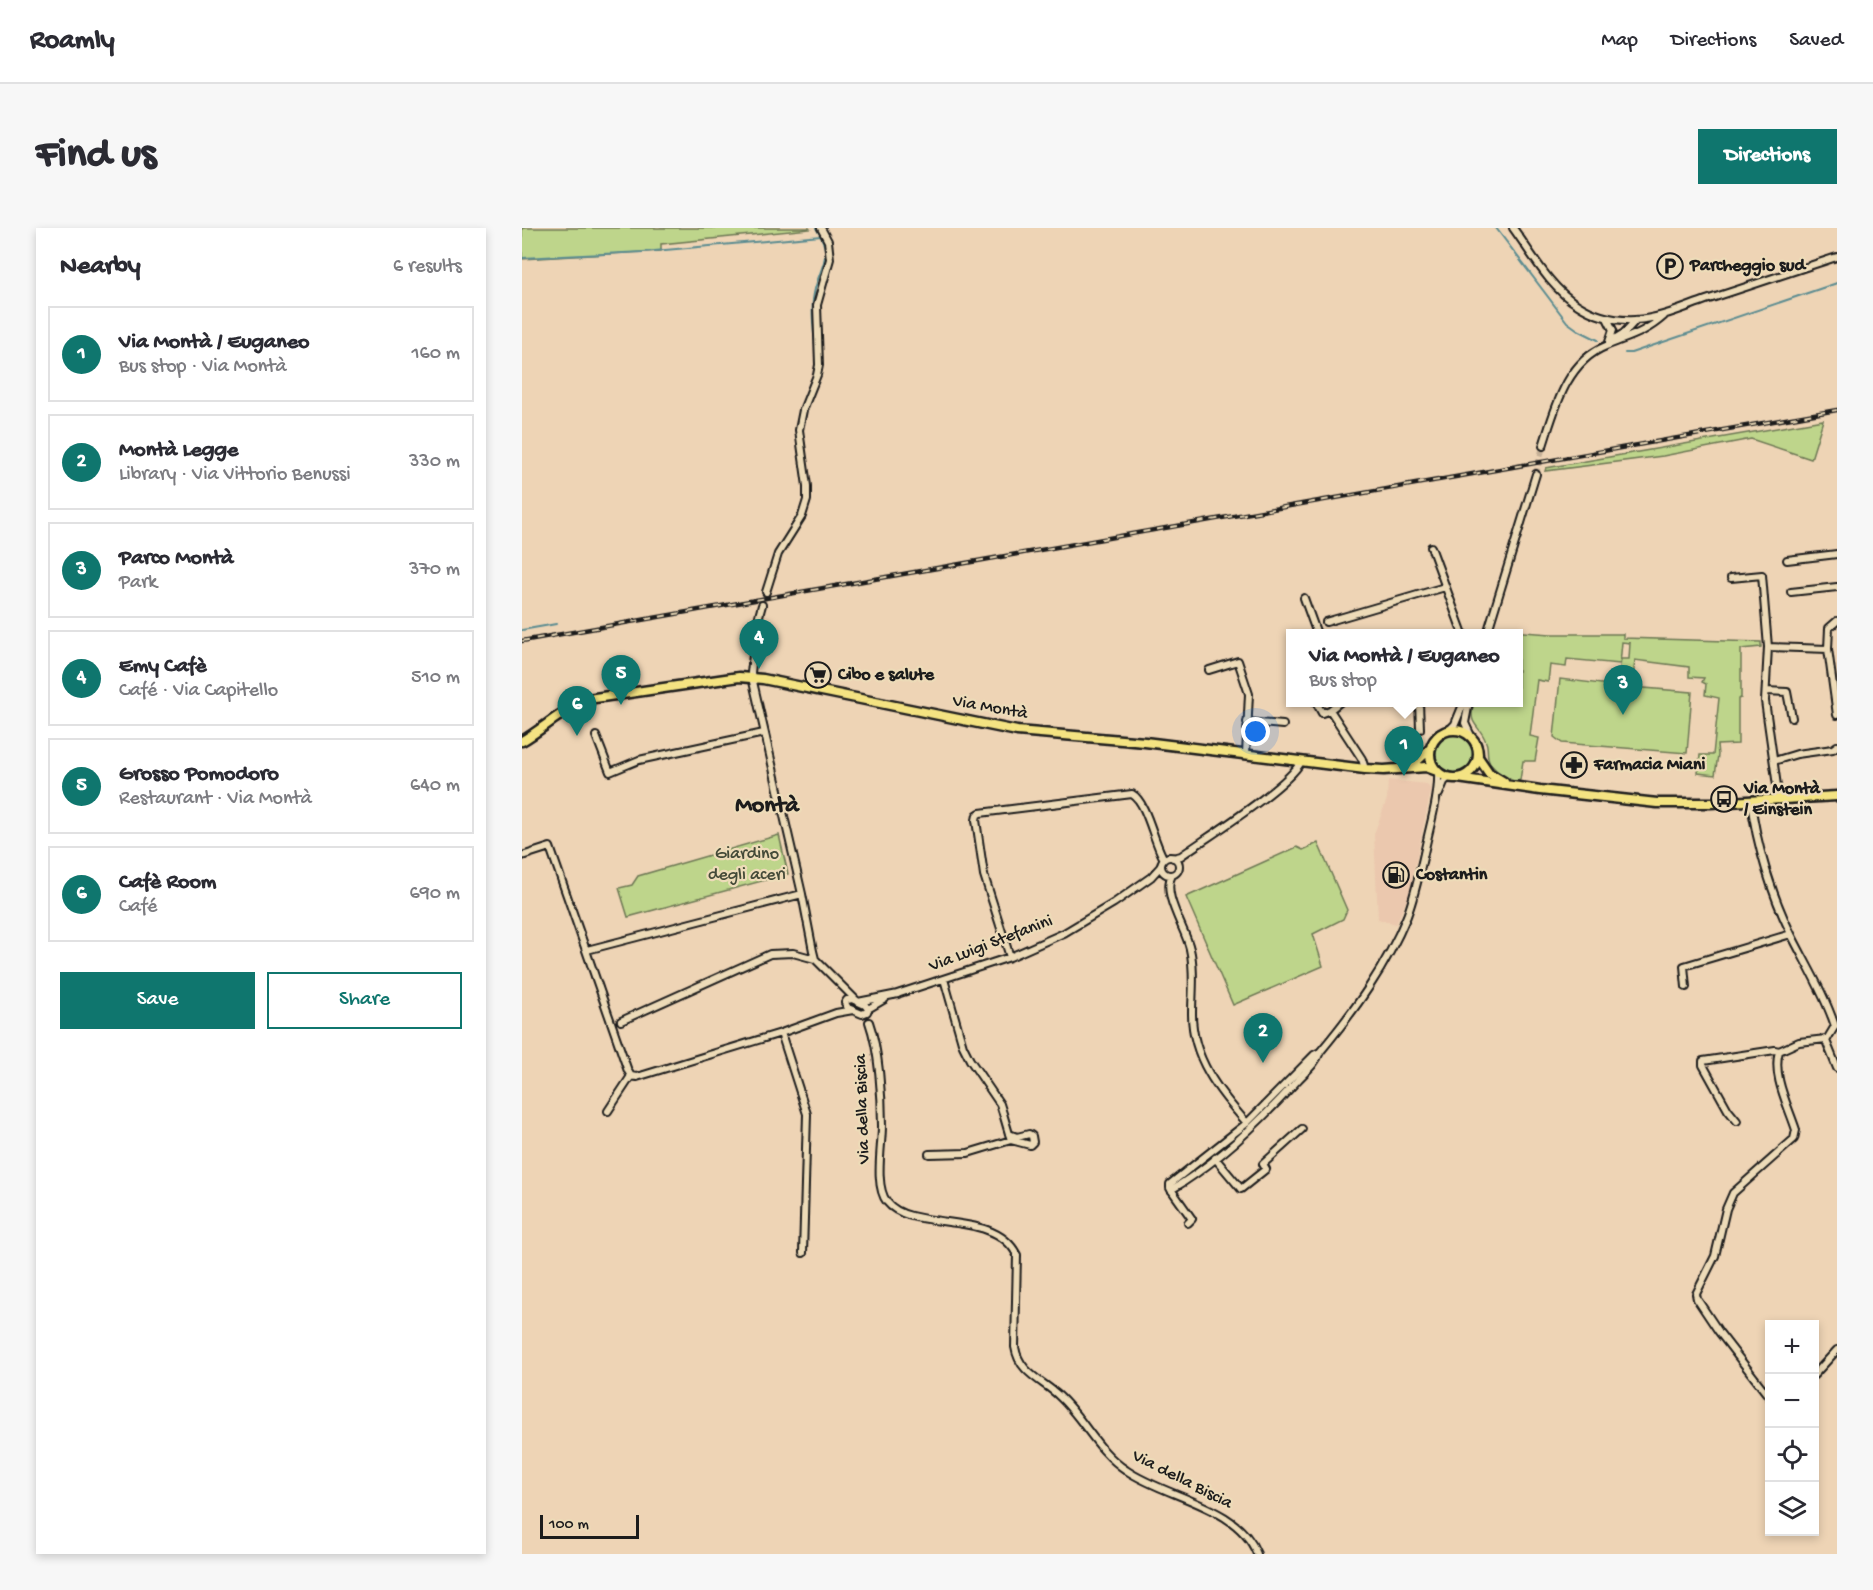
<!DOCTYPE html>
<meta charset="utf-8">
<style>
body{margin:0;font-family:"Gochi Hand",sans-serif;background:#f7f7f7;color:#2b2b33}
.controls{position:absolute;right:18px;bottom:18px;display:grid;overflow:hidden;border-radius:0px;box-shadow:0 3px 9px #0003}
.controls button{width:54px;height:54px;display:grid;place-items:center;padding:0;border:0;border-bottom:2px solid #e1e1e2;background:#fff;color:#2b2b33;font:30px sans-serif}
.scale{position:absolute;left:18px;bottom:15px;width:99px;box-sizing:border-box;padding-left:6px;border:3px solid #1c1c1c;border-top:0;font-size:16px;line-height:21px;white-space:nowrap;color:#1c1c1c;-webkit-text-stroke:4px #eddbb8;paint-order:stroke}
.you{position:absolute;left:734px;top:504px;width:21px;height:21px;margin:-15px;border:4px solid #fff;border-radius:50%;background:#1a73e8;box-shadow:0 0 0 9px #1a73e833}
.badge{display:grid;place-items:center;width:39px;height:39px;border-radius:50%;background:#0f766e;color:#fff;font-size:20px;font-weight:700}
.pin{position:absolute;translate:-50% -50px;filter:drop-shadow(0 2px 3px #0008)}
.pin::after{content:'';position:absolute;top:32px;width:21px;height:18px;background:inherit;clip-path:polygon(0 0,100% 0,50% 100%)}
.popup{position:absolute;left:764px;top:401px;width:237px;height:78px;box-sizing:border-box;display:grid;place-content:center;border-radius:0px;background:#fff;filter:drop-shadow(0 2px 4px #0005);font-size:20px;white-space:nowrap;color:#7c7c81}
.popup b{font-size:22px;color:#2b2b33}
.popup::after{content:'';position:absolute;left:50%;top:100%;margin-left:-12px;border:12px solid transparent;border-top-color:#fff}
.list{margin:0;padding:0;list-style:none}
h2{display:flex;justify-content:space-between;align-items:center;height:78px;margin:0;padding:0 24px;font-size:26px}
h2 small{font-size:20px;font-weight:400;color:#7c7c81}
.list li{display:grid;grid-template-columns:39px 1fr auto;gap:18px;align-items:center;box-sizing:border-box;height:96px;margin:0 12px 12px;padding:0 12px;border:2px solid #e1e1e2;border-radius:0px}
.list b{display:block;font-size:22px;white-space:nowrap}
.list p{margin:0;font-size:20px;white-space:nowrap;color:#7c7c81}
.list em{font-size:20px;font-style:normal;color:#7c7c81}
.actions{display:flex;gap:12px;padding:18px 24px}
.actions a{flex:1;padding:14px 0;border:2px solid #0f766e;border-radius:0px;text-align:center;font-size:21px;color:#0f766e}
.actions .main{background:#0f766e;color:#fff}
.icon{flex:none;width:33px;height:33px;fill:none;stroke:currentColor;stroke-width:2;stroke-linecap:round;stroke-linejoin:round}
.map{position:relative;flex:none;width:1315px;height:1326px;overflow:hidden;border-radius:0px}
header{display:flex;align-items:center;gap:36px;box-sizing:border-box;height:84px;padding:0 30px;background:#fff;border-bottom:2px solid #e1e1e2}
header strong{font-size:28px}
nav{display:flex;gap:33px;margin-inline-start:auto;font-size:21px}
.intro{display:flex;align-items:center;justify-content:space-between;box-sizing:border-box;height:144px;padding:0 36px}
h1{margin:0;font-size:42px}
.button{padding:15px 27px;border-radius:0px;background:#0f766e;color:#fff;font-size:21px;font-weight:700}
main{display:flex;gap:36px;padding:0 36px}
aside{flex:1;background:#fff;border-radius:0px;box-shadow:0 3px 9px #0003}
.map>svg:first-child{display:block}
.built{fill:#ebc8ae}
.green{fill:#bed58b;stroke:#6d7854;stroke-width:1.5}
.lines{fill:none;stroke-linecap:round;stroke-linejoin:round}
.stream{stroke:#5b8c91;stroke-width:2}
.minor-tunnel{stroke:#c4af96;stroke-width:6;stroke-dasharray:6 3;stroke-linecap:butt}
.minor-casing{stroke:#1c1c1c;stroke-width:10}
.major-casing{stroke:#1c1c1c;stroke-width:13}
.minor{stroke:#eddbb8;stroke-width:6}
.major{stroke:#f4e382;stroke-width:8}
.rail-casing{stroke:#1c1c1c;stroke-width:4.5}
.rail{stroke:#eddbb8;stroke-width:2;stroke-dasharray:7;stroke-linecap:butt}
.labels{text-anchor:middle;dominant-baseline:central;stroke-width:4.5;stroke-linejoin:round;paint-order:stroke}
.poi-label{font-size:18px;font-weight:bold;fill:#1c1c1c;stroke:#eddbb8;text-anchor:start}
.street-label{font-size:18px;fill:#1c1c1c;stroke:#eddbb8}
.park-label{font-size:18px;fill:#444a38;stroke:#eddbb8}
.district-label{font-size:24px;font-weight:bold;fill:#1c1c1c;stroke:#eddbb8}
</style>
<header>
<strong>Roamly</strong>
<nav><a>Map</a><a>Directions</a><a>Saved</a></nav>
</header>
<div class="intro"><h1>Find us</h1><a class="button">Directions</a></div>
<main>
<aside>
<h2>Nearby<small>6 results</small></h2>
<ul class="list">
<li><span class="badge">1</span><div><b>Via Montà / Euganeo</b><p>Bus stop · Via Montà</p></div><em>160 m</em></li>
<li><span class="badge">2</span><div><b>Montà Legge</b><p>Library · Via Vittorio Benussi</p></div><em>330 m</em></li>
<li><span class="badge">3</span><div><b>Parco Montà</b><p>Park</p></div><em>370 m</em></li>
<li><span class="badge">4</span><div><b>Emy Cafè</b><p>Café · Via Capitello</p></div><em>510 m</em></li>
<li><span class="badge">5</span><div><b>Grosso Pomodoro</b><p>Restaurant · Via Montà</p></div><em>640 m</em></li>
<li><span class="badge">6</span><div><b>Cafè Room</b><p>Café</p></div><em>690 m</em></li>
</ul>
<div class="actions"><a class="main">Save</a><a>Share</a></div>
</aside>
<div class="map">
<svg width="1315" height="1326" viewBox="0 0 1315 1326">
<rect width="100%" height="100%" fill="#eed4b5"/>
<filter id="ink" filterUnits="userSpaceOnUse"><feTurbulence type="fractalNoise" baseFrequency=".0167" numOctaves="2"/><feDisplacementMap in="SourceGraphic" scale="12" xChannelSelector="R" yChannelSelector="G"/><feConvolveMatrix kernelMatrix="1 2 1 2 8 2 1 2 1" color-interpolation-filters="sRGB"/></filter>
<g filter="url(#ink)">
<path class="built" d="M866 552 905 556 909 562 887 667 874 696 856 691 852 606 865 571Z"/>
<path class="green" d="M0 0H287L288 1 139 16V23L0 31Z
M1301 192 1289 231 1229 211 1141 228 1023 243 1024 240Z
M975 402 1029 406H1101V410L1239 414V419L1219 421V470L1216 471V516L1195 517 1196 527 1193 547 1176 545 1178 527H1191L1197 470 1183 467 1184 456 1180 454 1182 450 1167 449V439L1113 432 1110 459 1170 464 1165 525 1040 515 1032 509 1038 451 1096 458 1099 431H1107L1108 415 1100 414 1098 436 1045 431 1044 439 1028 437 1026 454 1015 452 1008 508 1017 510 1013 533H1001L998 552 994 554C983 549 968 541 966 529 965 524 966 518 964 514 958 496 945 498 952 475L996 474V406L974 405Z
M914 526a19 19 0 1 1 38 0a19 19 0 1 1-38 0Z
M257 607 266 646 106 689 97 660 110 657 116 648Z
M796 615 825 682 821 691 791 706 801 738 711 777 664 669 775 619 781 622Z"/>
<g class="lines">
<path class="stream" d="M294 0C315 32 294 40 291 72 289 90 293 110 294 129
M974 0 1045 94 1056 102 1076 112
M0 30 121 24 299 8
M1103 125H1109L1315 55
M0 402 34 396"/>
<path class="minor-tunnel" d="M1014 246 1021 218
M240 377 244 364"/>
<g class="minor-casing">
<path id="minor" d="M991 0C1010 26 1028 60 1056 77 1073 88 1093 93 1113 92 1137 91 1161 80 1184 72 1228 58 1271 43 1315 29
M1085 90 1091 102 1087 114
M1089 113 1102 105 1114 92
M1021 218C1033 181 1044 134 1084 118 1108 108 1123 105 1142 88
M909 319 941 406
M1265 332 1315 326
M1209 350 1240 347 1246 419 1243 473 1257 572
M244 364 256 326 280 288 285 272V258L277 202 281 182 295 147 297 137 295 77 308 31 306 13 299 0
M1269 364 1315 359
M782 370 795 406
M240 377 234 399 229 445 280 666 291 723 293 731 336 774 376 766
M1315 393 1307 400 1306 421 1315 487
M804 394 923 359
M965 406 1014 246
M1246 419 1306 421
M687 442 716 433 727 466 724 526
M1244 463 1265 464 1270 490
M794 474 800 485 808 482
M818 474 808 482 840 531 843 541
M897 474 898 501
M947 474 943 495 950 510
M725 494 761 497
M926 503 933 496 942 474
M74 508 88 544 117 532 242 505
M1252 533 1275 526 1311 521 1315 518
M917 566 922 554 927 549
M1229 573C1234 616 1250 667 1269 706 1284 736 1302 765 1313 798
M0 628 28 619 106 843 109 848
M639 638a9 9 0 1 1 18 0a9 9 0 1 1-18 0Z
M651 630 659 628C687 608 764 560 779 534
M650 647C639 666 664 701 668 721 673 742 670 765 670 786 670 830 697 864 725 895
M65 722 280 666
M488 729 462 647 454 592 455 587 458 585 610 566C625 574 632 616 642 631
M422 751 441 818 448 832 478 876C482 888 485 900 489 912L508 917 511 914 510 908 507 906 495 909 487 906
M1164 759 1162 738 1269 706
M372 767 488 729 542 705 592 675 629 649 639 638
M330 771 343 777 346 781 345 784 340 786 326 780 323 775 325 772Z
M346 781 363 771
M99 793 248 726 271 725 293 731
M347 794C357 822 360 868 360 898 360 918 352 958 365 974 389 1005 472 980 495 1027L493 1119C497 1145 520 1152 537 1168 562 1191 575 1223 604 1242 644 1270 716 1277 735 1326
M1313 798 1304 813 1315 840
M259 805 285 886 281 1025
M109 848 115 849 259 805 314 785 331 782
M86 883 109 848
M1215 893 1206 882 1181 837V833L1253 822 1257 823
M407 926 446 925 489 912
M693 930 719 961 744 941 741 936 780 901
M649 962C696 934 739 893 775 853 783 844 794 836 798 824 833 782 864 739 885 688 894 664 899 638 905 612 910 590 917 566 916 544
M666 995 670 991 648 960V956L725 895 792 827 798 824
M1292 1147 1315 1122
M1248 1170 1197 1104 1175 1071 1174 1066 1193 1028 1204 981 1211 965 1272 911 1274 902C1266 877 1250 848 1257 823L1277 814 1304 811"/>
</g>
<g class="major-casing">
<path id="major" d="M908 526a24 24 0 1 1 48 0a24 24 0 1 1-48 0Z
M0 513C22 500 42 481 66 471L217 449 241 451 495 503 623 514 843 541 862 542 904 539 915 543
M956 529 967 545 982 554
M883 537 896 532 909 520
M936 550 1018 562 1135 575H1189L1315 568"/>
</g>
<use href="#minor" class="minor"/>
<use href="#major" class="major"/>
<g class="rail-casing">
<path id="rail" d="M0 413 1315 182"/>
</g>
<use href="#rail" class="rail"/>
</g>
</g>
<defs>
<g id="parking-ring" transform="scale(1.35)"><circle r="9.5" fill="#eddbb8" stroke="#1c1c1c" stroke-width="1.5"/><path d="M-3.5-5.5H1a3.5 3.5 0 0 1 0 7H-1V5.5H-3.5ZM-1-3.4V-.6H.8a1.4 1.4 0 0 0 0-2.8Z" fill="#1c1c1c"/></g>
<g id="supermarket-ring" transform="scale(1.35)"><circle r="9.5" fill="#eddbb8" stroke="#1c1c1c" stroke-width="1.5"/><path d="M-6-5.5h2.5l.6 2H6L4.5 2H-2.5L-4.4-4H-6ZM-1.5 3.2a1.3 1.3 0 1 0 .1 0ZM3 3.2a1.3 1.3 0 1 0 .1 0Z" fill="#1c1c1c"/></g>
<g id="pharmacy-ring" transform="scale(1.35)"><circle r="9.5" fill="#eddbb8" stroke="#1c1c1c" stroke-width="1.5"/><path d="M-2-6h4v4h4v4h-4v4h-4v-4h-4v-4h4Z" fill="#1c1c1c"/></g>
<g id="bus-ring" transform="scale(1.35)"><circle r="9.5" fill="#eddbb8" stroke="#1c1c1c" stroke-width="1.5"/><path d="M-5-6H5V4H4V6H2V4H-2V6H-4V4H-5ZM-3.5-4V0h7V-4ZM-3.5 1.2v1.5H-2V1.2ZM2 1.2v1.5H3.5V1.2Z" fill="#1c1c1c"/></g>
<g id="fuel-ring" transform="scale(1.35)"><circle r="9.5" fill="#eddbb8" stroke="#1c1c1c" stroke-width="1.5"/><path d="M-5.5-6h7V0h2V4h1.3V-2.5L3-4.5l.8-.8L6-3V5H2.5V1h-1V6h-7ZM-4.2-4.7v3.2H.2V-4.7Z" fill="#1c1c1c"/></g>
</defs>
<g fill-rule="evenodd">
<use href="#parking-ring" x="1148" y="38"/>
<use href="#supermarket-ring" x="296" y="447"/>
<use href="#pharmacy-ring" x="1052" y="537"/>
<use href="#bus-ring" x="1202" y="571"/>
<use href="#fuel-ring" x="874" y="647"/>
</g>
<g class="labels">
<g class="poi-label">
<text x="1168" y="38">Parcheggio sud</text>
<text x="316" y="447">Cibo e salute</text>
<text x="1072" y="537">Farmacia Miani</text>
<text x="1222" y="561">Via Montà<tspan x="1222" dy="21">/ Einstein</tspan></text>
<text x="894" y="647">Costantin</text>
</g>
<g class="street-label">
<text transform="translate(468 480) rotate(10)">Via Montà</text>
<text transform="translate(469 716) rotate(-21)">Via Luigi Stefanini</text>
<text transform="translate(341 881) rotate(-92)">Via della Biscia</text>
<text transform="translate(660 1252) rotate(27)">Via della Biscia</text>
</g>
<g class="park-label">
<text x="225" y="626">Giardino<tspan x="225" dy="21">degli aceri</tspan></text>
</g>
<g class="district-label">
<text x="245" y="578">Montà</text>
</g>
</g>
</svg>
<div class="controls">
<button>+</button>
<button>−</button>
<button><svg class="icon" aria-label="locate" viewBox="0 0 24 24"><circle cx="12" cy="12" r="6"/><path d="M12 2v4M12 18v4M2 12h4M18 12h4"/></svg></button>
<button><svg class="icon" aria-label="layers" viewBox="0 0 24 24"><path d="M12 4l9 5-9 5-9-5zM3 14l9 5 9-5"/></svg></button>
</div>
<div class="scale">100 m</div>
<div class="you"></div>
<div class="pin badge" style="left:882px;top:548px">1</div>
<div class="popup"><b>Via Montà / Euganeo</b>Bus stop</div>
<div class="pin badge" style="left:741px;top:835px">2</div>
<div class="pin badge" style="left:1101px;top:487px">3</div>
<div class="pin badge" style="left:237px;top:441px">4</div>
<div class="pin badge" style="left:99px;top:477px">5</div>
<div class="pin badge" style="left:55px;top:508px">6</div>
</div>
</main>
